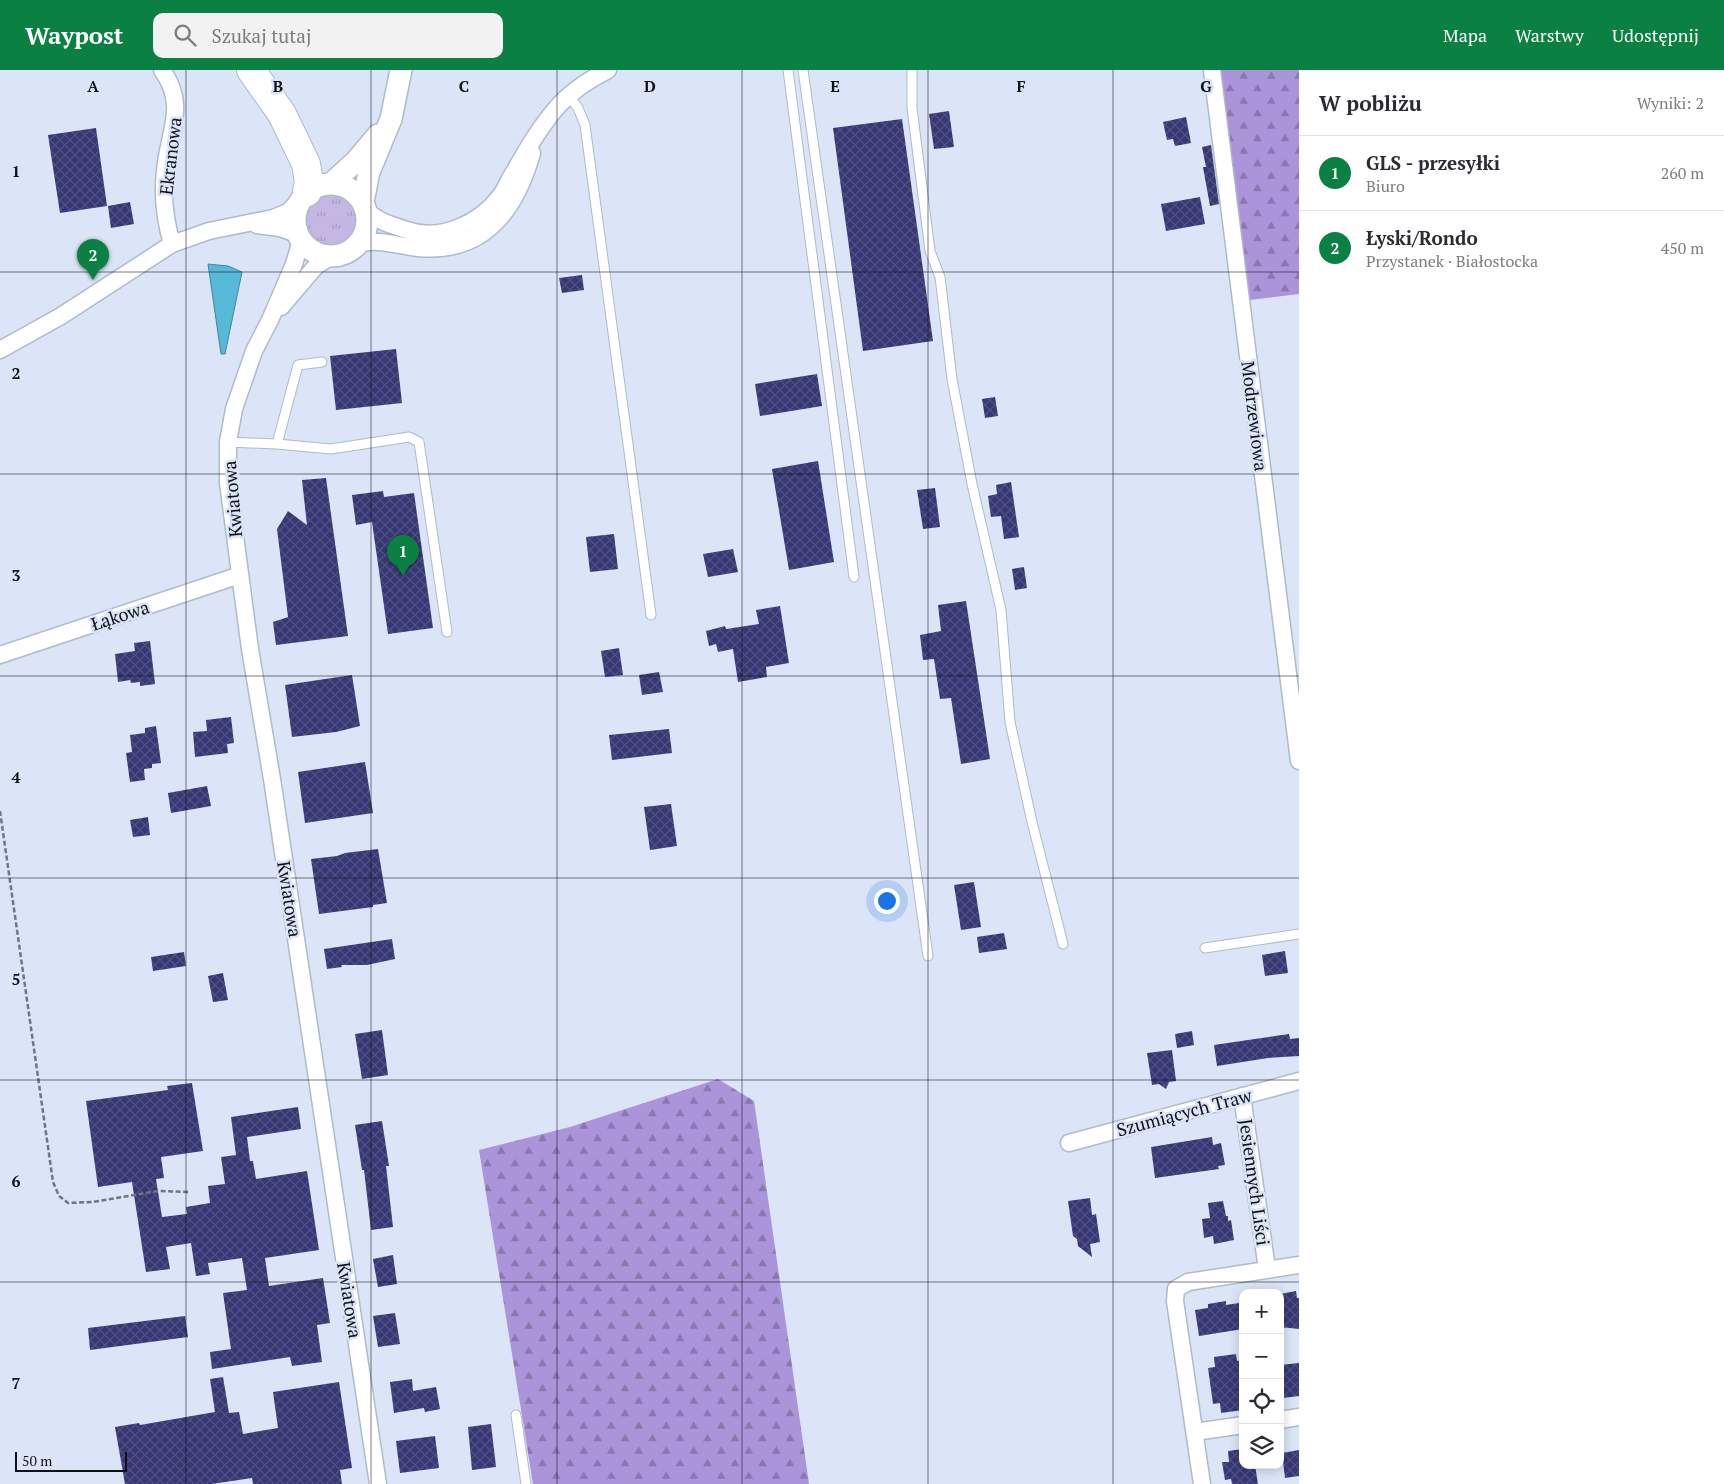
<!DOCTYPE html>
<html lang="pl">
<meta charset="utf-8">
<style>
body{margin:0;font-family:"PT Serif",serif;background:#f2f2f3;color:#2b2b33}
.controls{position:absolute;right:15px;bottom:15px;display:grid;overflow:hidden;border-radius:10px;box-shadow:0 2px 12px #0003}
.controls button{width:45px;height:45px;display:grid;place-items:center;padding:0;border:0;border-bottom:1px solid #e1e1e2;background:#fff;color:#2b2b33;font:25px sans-serif}
.scale{position:absolute;left:15px;bottom:12px;width:112px;box-sizing:border-box;padding-left:5px;border:2px solid #0e1117;border-top:0;font-size:14px;line-height:18px;white-space:nowrap;color:#0e1117;-webkit-text-stroke:4px #dbe5f7;paint-order:stroke}
.you{position:absolute;left:886px;top:830px;width:18px;height:18px;margin:-12px;border:4px solid #fff;border-radius:50%;background:#1a73e8;box-shadow:0 0 0 8px #1a73e833}
.badge{display:grid;place-items:center;width:32px;height:32px;border-radius:50%;background:#0b8043;color:#fff;font-size:16px;font-weight:700}
.pin{position:absolute;translate:-50% -41px;filter:drop-shadow(0 1px 2px #0008)}
.pin::after{content:'';position:absolute;top:26px;width:18px;height:15px;background:inherit;clip-path:polygon(0 0,100% 0,50% 100%)}
.list{margin:0;padding:0;list-style:none}
h2{display:flex;justify-content:space-between;align-items:center;height:65px;margin:0;padding:0 20px;font-size:21px}
h2 small{font-size:16px;font-weight:400;color:#7c7c81}
.list li{display:grid;grid-template-columns:32px 1fr auto;gap:15px;align-items:center;box-sizing:border-box;height:75px;padding:0 20px;border-top:1px solid #e1e1e2}
.list b{display:block;font-size:19px;white-space:nowrap}
.list p{margin:0;font-size:16px;white-space:nowrap;color:#7c7c81}
.list em{font-size:16px;font-style:normal;color:#7c7c81}
.icon{flex:none;width:28px;height:28px;fill:none;stroke:currentColor;stroke-width:2;stroke-linecap:round;stroke-linejoin:round}
.map{position:relative;flex:none;width:1299px;height:1414px;overflow:hidden}
header{display:flex;align-items:center;gap:30px;box-sizing:border-box;height:70px;padding:0 25px;background:#0b8043;color:#fff}
header strong{font-size:24px}
nav{display:flex;gap:28px;margin-inline-start:auto;font-size:18px}
.search{width:350px;height:45px;background:#f2f2f3;display:flex;align-items:center;gap:12px;box-sizing:border-box;padding:0 18px;border-radius:10px;color:#7c7c81;font-size:19px}
main{display:flex}
aside{flex:1;background:#fff}
.map>svg:first-child{display:block}
.grass{fill:url(#grass-tufts)}
.forest{fill:url(#forest-firs)}
.water{fill:#55b9d7;stroke:#40879d}
.building{fill:url(#building-cross-hatch)}
.lines{fill:none;stroke-linecap:round;stroke-linejoin:round}
.service-casing{stroke:#afbaca;stroke-width:11}
.minor-casing{stroke:#afbaca;stroke-width:19}
.tertiary-casing{stroke:#afbaca;stroke-width:24}
.trunk-casing{stroke:#afbaca;stroke-width:30}
.path{stroke:#6f7581;stroke-width:2.5;stroke-dasharray:5 2.5;stroke-linecap:butt}
.service{stroke:#fff;stroke-width:9}
.minor{stroke:#fff;stroke-width:16}
.tertiary{stroke:#fff;stroke-width:21}
.trunk{stroke:#fff;stroke-width:28}
.grid{fill:none;stroke:#0e1117;stroke-width:1;stroke-opacity:0.55}
.labels{text-anchor:middle;dominant-baseline:central;stroke-width:5;stroke-linejoin:round;paint-order:stroke}
.street-label{font-size:18px;fill:#0e1117;stroke:#dbe5f7}
.grid-label{font-size:16px;text-anchor:middle;font-weight:bold;fill:#0e1117;stroke:#dbe5f7;stroke-width:5;stroke-linejoin:round;paint-order:stroke}
</style>
<header>
<strong>Waypost</strong>
<div class="search"><svg class="icon" aria-label="search" viewBox="0 0 24 24"><circle cx="10" cy="10" r="6"/><path d="M15 15l6 6"/></svg>Szukaj tutaj</div>
<nav><a>Mapa</a><a>Warstwy</a><a>Udostępnij</a></nav>
</header>
<main>
<div class="map">
<svg width="1299" height="1414" viewBox="0 0 1299 1414">
<defs>
<pattern id="grass-tufts" width="24" height="20" patternUnits="userSpaceOnUse" patternTransform="scale(1.25)"><rect width="24" height="20" fill="#c4b7e4"/><path d="M3 7l-1-3M5 7V3M7 7l1-3M15 17l-1-3M17 17v-4M19 17l1-3" fill="none" stroke="#a79cc3"/></pattern>
<pattern id="forest-firs" width="22" height="20" patternUnits="userSpaceOnUse" patternTransform="scale(1.25)"><rect width="22" height="20" fill="#ab94da"/><path d="M5 1l3.5 6h-7zM16 11l3.5 6h-7z" fill="#8a77b0"/></pattern>
<pattern id="building-cross-hatch" width="8" height="8" patternUnits="userSpaceOnUse" patternTransform="scale(1.25)"><rect width="8" height="8" fill="#363774"/><path d="M0 0l8 8M0 8l8-8" fill="none" stroke="#505182"/></pattern>
</defs>
<rect width="100%" height="100%" fill="#dbe5f7"/>
<path class="grass" d="M305 149a26 26 0 1 1 52 0a26 26 0 1 1-52 0Z"/>
<path class="forest" d="M1219 0H1299V224L1242 231Z
M718 1009 754 1031 809 1414H533L479 1080 570 1057Z"/>
<path class="water" d="M208 194 228 196 242 202 225 284H221Z"/>
<path class="building" d="M949 41 954 77 934 79 929 44Z
M1186 47 1191 73 1175 76 1173 69 1167 70 1163 52Z
M902 49 933 271 863 281 833 58Z
M96 58 107 136 60 143 48 65Z
M1211 75 1219 134 1210 136 1203 97H1206L1202 77Z
M1200 127 1205 154 1166 161 1161 134Z
M130 132 134 154 111 158 108 136Z
M582 205 584 220 562 223 559 208Z
M396 279 402 333 336 340 330 286Z
M817 304 822 336 760 346 755 314Z
M995 327 998 346 985 348 982 329Z
M818 391 834 492 789 500 772 399Z
M326 408 348 566 276 575 273 552 288 547 277 459 288 441 307 455 302 410Z
M1011 412 1019 467 1004 469 1001 446 991 447 988 426 997 424 996 415Z
M935 418 940 457 923 459 917 420Z
M383 421 384 427 414 423 433 558 388 564 372 452 356 455 352 425Z
M614 464 618 499 590 502 586 467Z
M733 479 738 502 708 507 703 484Z
M1024 497 1027 518 1015 520 1012 499Z
M966 531 990 689 961 694 951 628 940 629 934 589 923 590 920 565 941 561 938 535Z
M780 536 789 593 766 597 767 607 738 612 733 579 718 582 716 574 709 576 706 561 725 556 726 559 759 554 756 540Z
M150 571 155 614 140 616V612L131 613 130 610 118 612 115 584 135 581 134 573Z
M619 578 623 605 605 607 601 581Z
M659 602 663 622 642 625 639 605Z
M352 605 360 656 336 662 292 667 285 615Z
M231 647 234 673 227 674 228 683 195 687 193 662 207 661 206 650Z
M156 656 161 693 152 694V698L144 699 145 710 130 712 126 683 132 682 130 665 145 663V658Z
M669 659 672 683 612 690 609 665Z
M365 692 373 743 305 753 298 702Z
M207 716 211 736 171 743 168 723Z
M671 734 677 776 650 780 644 737Z
M148 747 150 765 133 767 130 750Z
M378 779 387 833 373 835V837L319 844 311 789 337 786 345 783Z
M974 812 981 857 961 860 954 815Z
M1004 863 1007 879 979 883 977 867Z
M392 869 395 889 367 895H341L342 897 327 899 324 879Z
M1285 881 1288 903 1265 906 1262 885Z
M184 882 186 896 153 901 151 887Z
M223 903 228 930 213 932 208 906Z
M382 960 388 1005 362 1009 355 964Z
M1192 961 1194 975 1177 978 1175 964Z
M1289 964 1290 969 1299 968V986L1268 988 1217 996 1214 975Z
M1172 980 1176 1011 1169 1012 1166 1019 1159 1014 1152 1015 1147 983Z
M192 1013 203 1081 161 1087 164 1108 156 1109 162 1147 187 1144 186 1137 210 1133 208 1116 225 1114 221 1087 236 1085 231 1047 298 1037 301 1059 247 1067 250 1091H253L256 1109 307 1101 319 1180 265 1188 269 1216 323 1208 330 1253 317 1255 322 1292 292 1296 290 1287 212 1299 210 1282 231 1279 223 1223 247 1220 242 1188 208 1193 210 1204 196 1206 191 1173 166 1177 170 1199 146 1202 132 1112 98 1117 86 1031 168 1020 167 1016Z
M382 1051 389 1096H386L393 1157 371 1160 364 1100H362L355 1055Z
M1212 1067 1213 1075 1221 1073 1225 1095 1218 1096 1219 1099 1155 1108 1151 1077Z
M1090 1128 1092 1145 1096 1144 1100 1172 1090 1174 1092 1187 1078 1176 1077 1169 1073 1166 1068 1131Z
M1223 1131 1226 1146H1228V1151L1231 1150 1234 1170 1214 1174 1213 1166 1204 1168 1202 1149 1210 1148 1208 1133Z
M393 1185 397 1214 378 1217 373 1189Z
M1296 1221 1297 1228H1299V1259L1280 1257V1224Z
M1226 1231V1235L1239 1233 1243 1259 1199 1266 1195 1240 1208 1238V1234Z
M395 1243 400 1274 378 1277 373 1246Z
M185 1246 188 1267 90 1280 88 1258Z
M1236 1284 1237 1291 1241 1290 1242 1303 1243 1340 1221 1343 1220 1333 1213 1334 1208 1298 1215 1297 1214 1287Z
M1299 1293V1326L1283 1328 1282 1321 1280 1322V1295Z
M223 1307 229 1343 239 1342 243 1364 278 1358 273 1322 339 1312 352 1398 340 1400 342 1414H253L252 1408 212 1414H125L115 1357 139 1353 140 1355 215 1342 210 1309Z
M412 1309 413 1321 436 1317 440 1339 425 1342 424 1338 394 1343 390 1312Z
M491 1354 496 1397 472 1400 468 1357Z
M435 1366 439 1398 400 1403 396 1371Z
M1243 1379V1395H1255L1258 1414H1232L1231 1409 1225 1410 1222 1392H1229L1228 1381Z
M1299 1380V1406L1285 1408 1282 1383Z"/>
<g class="lines">
<g class="service-casing">
<path id="service" d="M788 0 854 507
M803 0 928 886
M912 0V38L930 181 940 207 952 309 972 414 1001 540 1010 652 1032 752 1063 874
M569 26 578 38 585 55 651 545
M228 372 277 374 331 379 409 367 419 372 447 562
M277 374 298 295 322 292
M1205 878 1299 864
M516 1345 526 1414"/>
</g>
<g class="minor-casing">
<path id="minor" d="M162 0C188 36 168 62 165 101 162 126 165 150 172 174
M1212 0 1299 691
M366 140C378 152 392 155 407 160 441 172 480 153 501 125 506 118 509 109 514 102 527 79 541 55 559 35 573 20 590 9 608 0
M257 155 280 158 297 164
M300 169 299 177 294 194 270 250 254 281 234 339 228 372V413L250 579 272 709 378 1414
M358 174C379 168 397 176 418 178 484 184 516 140 532 83
M281 237 316 196 327 189 342 184
M0 280 61 246 172 174 209 161 273 148 288 142 299 131
M0 585 240 505
M1242 1026 1267 1199
M1069 1073 1299 1011
M1280 1350 1299 1347
M1195 1362 1243 1355
M1202 1414 1175 1231 1176 1219 1188 1212 1299 1195"/>
</g>
<g class="tertiary-casing">
<path id="tertiary" d="M332 113 356 91 378 65
M295 150a36 36 0 1 1 72 0a36 36 0 1 1-72 0Z
M363 132 369 102 391 49 401 0"/>
</g>
<g class="trunk-casing">
<path id="trunk" d="M251 0 282 44 306 94 309 112 307 122"/>
</g>
<path class="path" d="M0 741 53 1112 59 1126 68 1133 93 1132 158 1121 190 1122"/>
<use href="#service" class="service"/>
<use href="#minor" class="minor"/>
<use href="#tertiary" class="tertiary"/>
<use href="#trunk" class="trunk"/>
</g>
<path class="grid" d="M186 0V1414M371 0V1414M557 0V1414M742 0V1414M928 0V1414M1113 0V1414M0 202H1299M0 404H1299M0 606H1299M0 808H1299M0 1010H1299M0 1212H1299"/>
<g class="labels">
<g class="street-label">
<text transform="translate(170 86) rotate(-83)">Ekranowa</text>
<text transform="translate(1255 346) rotate(83)">Modrzewiowa</text>
<text transform="translate(232 429) rotate(-95)">Kwiatowa</text>
<text transform="translate(120 545) rotate(-18)">Łąkowa</text>
<text transform="translate(290 829) rotate(81)">Kwiatowa</text>
<text transform="translate(1184 1042) rotate(-15)">Szumiących Traw</text>
<text transform="translate(1255 1112) rotate(82)">Jesiennych Liści</text>
<text transform="translate(350 1230) rotate(81)">Kwiatowa</text>
</g>
</g>
<g class="grid-label">
<text x="93" y="22">A</text>
<text x="278" y="22">B</text>
<text x="464" y="22">C</text>
<text x="650" y="22">D</text>
<text x="835" y="22">E</text>
<text x="1021" y="22">F</text>
<text x="1206" y="22">G</text>
<text x="16" y="107">1</text>
<text x="16" y="309">2</text>
<text x="16" y="511">3</text>
<text x="16" y="713">4</text>
<text x="16" y="915">5</text>
<text x="16" y="1117">6</text>
<text x="16" y="1319">7</text>
</g>
</svg>
<div class="controls">
<button>+</button>
<button>−</button>
<button><svg class="icon" aria-label="locate" viewBox="0 0 24 24"><circle cx="12" cy="12" r="6"/><path d="M12 2v4M12 18v4M2 12h4M18 12h4"/></svg></button>
<button><svg class="icon" aria-label="layers" viewBox="0 0 24 24"><path d="M12 4l9 5-9 5-9-5zM3 14l9 5 9-5"/></svg></button>
</div>
<div class="scale">50 m</div>
<div class="you"></div>
<div class="pin badge" style="left:403px;top:506px">1</div>
<div class="pin badge" style="left:93px;top:210px">2</div>
</div>
<aside>
<h2>W pobliżu<small>Wyniki: 2</small></h2>
<ul class="list">
<li><span class="badge">1</span><div><b>GLS - przesyłki</b><p>Biuro</p></div><em>260 m</em></li>
<li><span class="badge">2</span><div><b>Łyski/Rondo</b><p>Przystanek · Białostocka</p></div><em>450 m</em></li>
</ul>
</aside>
</main>
